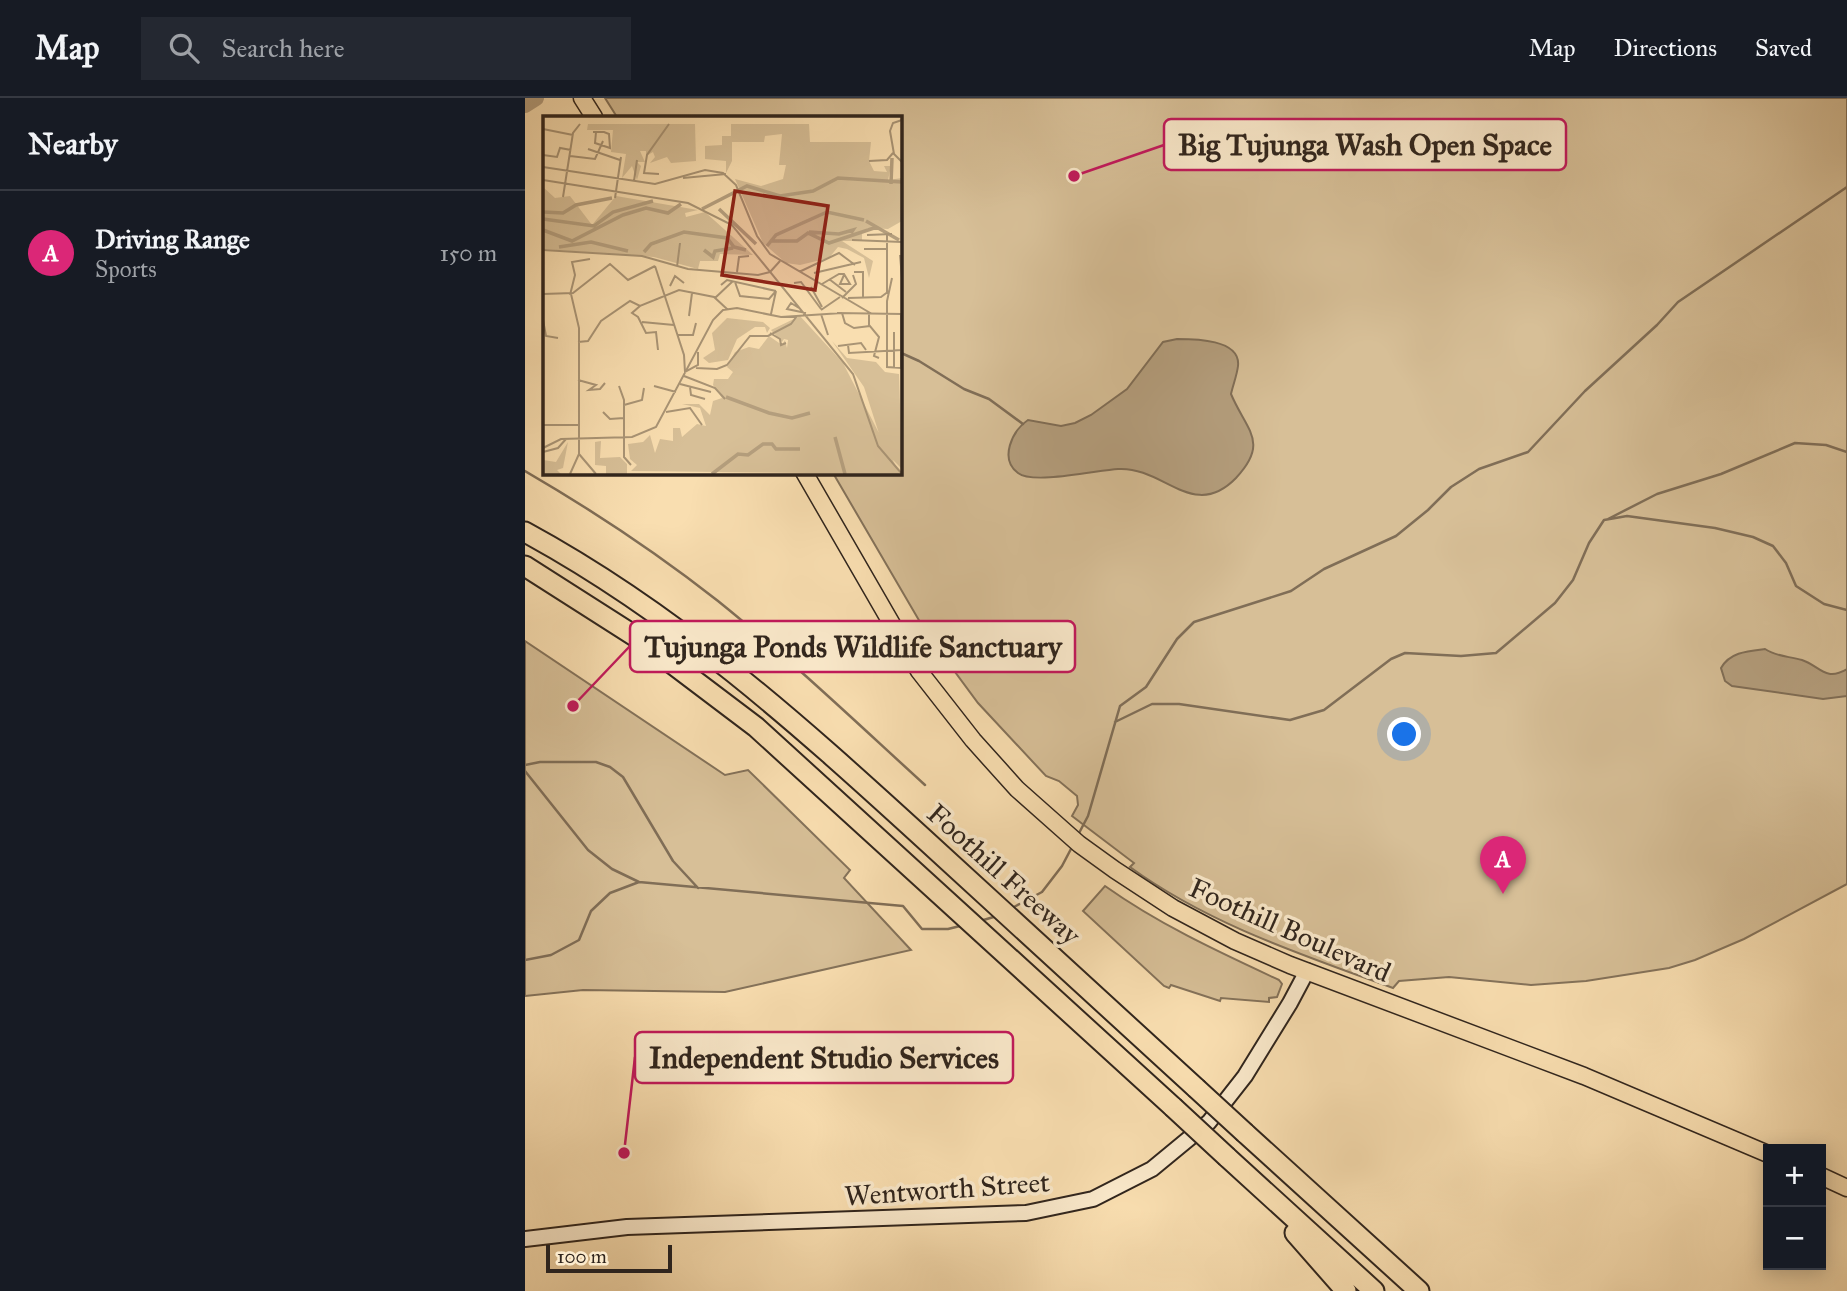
<!DOCTYPE html>
<meta charset="utf-8">
<style>
body{margin:0;font-family:"IM FELL Great Primer",serif;background:#242831;color:#f1f3f6}
.controls{position:absolute;right:21px;bottom:21px;display:grid;overflow:hidden;border-radius:0px;box-shadow:0 4px 18px #0003}
.controls button{width:63px;height:63px;display:grid;place-items:center;padding:0;border:0;border-bottom:2px solid #363941;background:#171b24;color:#f1f3f6;font:35px sans-serif}
.scale{position:absolute;left:21px;bottom:18px;width:126px;box-sizing:border-box;padding-left:7px;border:4px solid #30251d;border-top:0;font-size:19px;line-height:24px;white-space:nowrap;color:#30251d;-webkit-text-stroke:5px #fbeacc;paint-order:stroke}
.you{position:absolute;left:880px;top:637px;width:24px;height:24px;margin:-18px;border:5px solid #fff;border-radius:50%;background:#1a73e8;box-shadow:0 0 0 10px #1a73e833}
.badge{display:grid;place-items:center;width:46px;height:46px;border-radius:50%;background:#db2777;color:#fff;font-size:23px;font-weight:700}
.pin{position:absolute;translate:-50% -58px;filter:drop-shadow(0 2px 4px #0008)}
.pin::after{content:'';position:absolute;top:37px;width:24px;height:21px;background:inherit;clip-path:polygon(0 0,100% 0,50% 100%)}
.list{margin:0;padding:0;list-style:none}
h2{display:flex;justify-content:space-between;align-items:center;height:91px;margin:0;padding:0 28px;font-size:30px}
h2 small{font-size:23px;font-weight:400;color:#9ea1a6}
.list li{display:grid;grid-template-columns:46px 1fr auto;gap:21px;align-items:center;box-sizing:border-box;height:126px;padding:0 28px;border-top:2px solid #363941}
.list b{display:block;font-size:26px;white-space:nowrap}
.list p{margin:0;font-size:23px;white-space:nowrap;color:#9ea1a6}
.list em{font-size:23px;font-style:normal;color:#9ea1a6}
.icon{flex:none;width:38px;height:38px;fill:none;stroke:currentColor;stroke-width:2;stroke-linecap:round;stroke-linejoin:round}
.map{position:relative;flex:none;width:1322px;height:1193px;overflow:hidden}
header{display:flex;align-items:center;gap:42px;box-sizing:border-box;height:98px;padding:0 35px;background:#171b24;border-bottom:2px solid #363941}
header strong{font-size:33px}
nav{display:flex;gap:38px;margin-inline-start:auto;font-size:24px}
.search{width:490px;height:63px;background:#242831;display:flex;align-items:center;gap:18px;box-sizing:border-box;padding:0 24px;border-radius:0px;color:#9ea1a6;font-size:26px}
main{display:flex}
aside{flex:1;background:#171b24}
.map>svg:first-child{display:block}
.green{fill:#d7bf97;stroke:#84725a;stroke-width:2}
.water{fill:#b59f7e;stroke:#806e57;stroke-width:2}
.lines{fill:none;stroke-linecap:round;stroke-linejoin:round}
.stream{stroke:#806e57;stroke-width:2.5}
.river{stroke:#b59f7e;stroke-width:16}
.secondary-casing{stroke:#30251d;stroke-width:18}
.primary-casing{stroke:#30251d;stroke-width:19}
.motorway-casing{stroke:#30251d;stroke-width:23}
.secondary{stroke:#fbeacc;stroke-width:14}
.primary{stroke:#f9deb0;stroke-width:16}
.motorway{stroke:#f9deb0;stroke-width:19}
.motorway-bridge-casing{stroke:#30251d;stroke-width:23;stroke-linecap:butt}
.motorway-bridge{stroke:#f9deb0;stroke-width:19}
.labels{text-anchor:middle;dominant-baseline:central;stroke-width:7;stroke-linejoin:round;paint-order:stroke}
.street-label{font-size:28px;fill:#30251d;stroke:#fbeacc}
.inset-river{fill:none;stroke:#b59f7e;stroke-width:3.5}
.inset-road{fill:none;stroke:#a99475;stroke-width:2}
.view{fill:#8f2418;fill-opacity:0.15;stroke:#8f2418;stroke-width:3.5}
.inset-edge{fill:none;stroke:#30251d;stroke-width:3.5}
.leader{fill:none;stroke:#c2185b;stroke-width:2.5}
.callout-dot{fill:#c2185b;stroke:#fbeacc;stroke-width:2.5}
.callout{fill:#fbeacc;stroke:#c2185b;stroke-width:2.5}
.callout-label{font-size:30px;text-anchor:middle;font-weight:bold;fill:#30251d}
</style>
<header>
<strong>Map</strong>
<div class="search"><svg class="icon" aria-label="search" viewBox="0 0 24 24"><circle cx="10" cy="10" r="6"/><path d="M15 15l6 6"/></svg>Search here</div>
<nav><a>Map</a><a>Directions</a><a>Saved</a></nav>
</header>
<main>
<aside>
<h2>Nearby<small></small></h2>
<ul class="list">
<li><span class="badge">A</span><div><b>Driving Range</b><p>Sports</p></div><em>150 m</em></li>
</ul>
</aside>
<div class="map">
<svg width="1322" height="1193" viewBox="0 0 1322 1193">
<rect width="100%" height="100%" fill="#f9deb0"/>
<filter id="stains"><feTurbulence type="fractalNoise" baseFrequency=".00286" numOctaves="4"/><feColorMatrix values="0 0 0 0 .2 0 0 0 0 .09 0 0 0 0 .02 0 0 0 .5 -.17"/></filter>
<radialGradient id="worn" r=".72"><stop offset=".6" stop-color="#630" stop-opacity="0"/><stop offset="1" stop-color="#630" stop-opacity=".3"/></radialGradient>
<path class="green" d="M80 0H1322V786L1219 841 1170 862 1144 870 1061 883 1006 887 924 879 874 883 868 890C778 857 683 826 605 769L609 765 547 718 553 707 552 698 534 683 521 678 453 605 402 536 308 375 374 374V19H92Z
M0 543 200 677 223 672 325 772 319 780 386 852 200 894 58 892 0 898Z
M580 788C635 827 694 854 754 882L757 886 752 899 744 900V904L696 900 695 903 646 887 644 890 639 888 558 813Z"/>
<path class="water" d="M652 241C669 241 716 241 713 268 712 277 708 287 706 296 721 332 745 344 711 380 668 424 639 368 593 371 573 372 508 387 493 375 474 361 487 333 503 322L536 328 550 325 566 317 602 291 638 244Z
M1240 551C1252 559 1263 558 1277 562 1295 568 1300 584 1322 571V598L1298 601 1207 588 1200 583 1196 570C1205 554 1223 553 1240 551Z"/>
<g class="lines">
<path class="stream" d="M374 254 394 263 439 291 464 301 498 326
M0 373C67 412 132 455 193 503 265 561 332 625 400 687
M1083 421 1132 396 1196 376 1270 345 1301 347 1322 354
M590 624 627 606H654L765 622 799 612 866 561 880 555 936 558 971 555 1030 505 1048 482 1064 445 1079 422 1102 418 1190 430 1228 439 1248 448 1261 465 1271 488 1299 506 1322 512
M0 667 15 664H71L85 669 98 679 148 763 173 790
M0 673 63 752 87 771 114 784 378 808 397 831H423L439 827
M553 737 563 718 595 608 621 589 652 541 669 524 766 493 799 471 871 438 903 412 926 389 954 371 1003 354 1060 293 1132 227 1153 204 1322 89
M487 810 517 794 537 768 547 749
M455 823 472 818
M0 862 26 857 54 842 66 813 85 795 114 784"/>
<path class="river" d="M0 7 11 0"/>
<g class="secondary-casing">
<path id="secondary" d="M0 1141 102 1129 501 1115 568 1101 627 1071 684 1024 720 978 765 905 782 873"/>
</g>
<g class="primary-casing">
<path id="primary" d="M57 0 69 19
M279 374 394 573 448 642 492 691 554 746 590 772 648 810 710 843 765 867 1059 978 1243 1056
M1296 1078 1322 1090"/>
</g>
<g class="motorway-casing">
<path id="motorway" d="M0 434C151 516 272 625 398 740 489 823 580 906 671 990
M0 468 116 542 231 629 648 1009
M720 1035 894 1193
M702 1059 849 1193
M770 1135 821 1193"/>
</g>
<use href="#secondary" class="secondary"/>
<use href="#primary" class="primary"/>
<use href="#motorway" class="motorway"/>
<g class="motorway-bridge-casing">
<path id="motorway-bridge" d="M671 990 720 1035
M648 1009 702 1059"/>
</g>
<use href="#motorway-bridge" class="motorway-bridge"/>
</g>
<g class="labels">
<g class="street-label">
<text transform="translate(479 776) rotate(42)">Foothill Freeway</text>
<text transform="translate(765 832) rotate(24)">Foothill Boulevard</text>
<text transform="translate(422 1091) rotate(-4)">Wentworth Street</text>
</g>
</g>
<g transform="translate(18 18)">
<rect width="359" height="359" fill="#f9deb0"/>
<path d="M45 8H152L153 45 128 47 124 41 107 47 112 41 110 36 103 40V35H97L102 46H94L98 50 94 64 89 50 79 62 83 38 68 36 70 14H44ZM188 8H266L267 26H328L326 45 331 55 344 56 341 50H348L345 64 359 62V105L345 113 325 112 319 116V125H299L330 145 326 162 321 142 304 133 295 131 286 142 257 149 243 147 220 127 192 63 218 70 240 63 243 49H236L239 18 222 20 221 26H189V45L183 57V45L162 43V30L179 29V20H188ZM0 71 12 82 27 80 49 109 73 80 155 94 142 97 143 101 162 96 210 139 177 138 175 145H157L155 153 111 141 0 133ZM257 200 300 247 357 358 88 355 94 349 87 343 85 328 100 326 107 319 112 337 117 323 130 325V312H137L139 321 154 308 163 310 157 292 139 288H156L167 299 170 285 179 282 170 269 171 263H185L190 256 184 251 192 236 206 231 216 233 226 220 239 229 242 224 244 232 245 224 241 223 239 226 228 214ZM184 202 220 206 227 212 224 217 222 211H212L194 223 185 244 166 247 160 242 172 234 169 217ZM289 225 304 242 333 246 342 256 356 258 359 353 342 336 321 271ZM58 325 57 342 77 341 84 348V358H63V350L52 349V326ZM25 326 20 352 14 354 18 358H0V344L13 346Z" fill="#d7bf97"/>
<path class="inset-river" d="M348 68 349 42M159 93 204 70 237 80 270 75 295 62 359 66M176 93 213 128M0 96 20 97 33 89 69 82M0 103 51 110 70 96 110 85M323 105 356 124M0 114 29 125 80 99 103 92 125 97 138 88M266 116 296 118 310 114 308 117M228 125H254L265 117 286 127 334 111M224 130 233 119 284 96 321 104M16 131 48 126 85 135M161 134 170 141 172 135 190 132M101 136 108 128 141 116 184 122 191 131 203 134M183 281 226 297 249 302 267 297M292 321 302 358M169 358 195 338 205 339 220 328H229L233 333H257"/>
<path class="inset-road" d="M359 4 350 7 347 15 351 38 359 46M0 13 30 19M50 16H61L66 18 67 32 52 27 53 16M45 33 77 44M0 39 14 41 17 32 28 34M27 40 52 43 60 25M326 45 344 44 350 37M0 51 112 68 162 54 180 57 193 69 214 120 227 138 329 198M116 58 101 57 104 39 126 8M140 62 183 58M0 64 145 87 189 109 310 258 335 330 359 358M91 65 94 44M20 81 30 17 37 8M72 82 78 41M324 119 349 118M309 124 359 126M321 133H344M0 134 99 140 145 153 215 159 227 156 237 145M357 139 359 162M112 150 141 239 142 256 155 249V236M134 151 137 127M194 156 196 141 206 140M256 156 296 137 312 149M311 156H320V181M271 157 318 146M349 162 344 185V251L359 252M286 163 303 176M192 166 197 180 226 183 233 175M251 167 258 166 278 193M279 168 296 158H301L307 168H297L301 159M178 169 184 164 233 175M127 170 132 160 141 167M268 171 279 191M344 176V119M0 178 30 177 67 148 85 164 112 150M27 179 32 159 29 146 47 143M172 182 190 165M299 182 313 168 310 159M305 182 338 181 346 175M97 190 89 197 95 201 103 217 113 216 115 234M256 192 248 187 244 193 263 197M278 194 297 181M294 197 359 198M299 197 302 207 311 212 327 210M228 198 233 175M278 198 285 219M326 198V209L336 221 331 240 336 242M358 198V252M146 200 149 177M0 204 3 220 15 222M99 206 131 209M227 217 237 223 238 229 243 227M135 219H150L153 207M35 226 45 225 58 205 87 185 97 190 136 174 171 181 184 193M305 229 306 237 359 234M295 230 318 227 323 234M153 252 174 253 184 249 207 220H225L248 208 254 200M351 252V216M141 260 172 272 182 283M35 264 53 269 46 274 57 273 62 267M137 268 168 276M76 270 81 284V341L88 349M111 270 133 276M147 271 148 279 162 283M81 289 99 284 101 272M60 296 67 303 81 302M123 296 147 292 159 309M0 309H35M0 332 18 323 89 321 113 311 170 204 180 194 194 192 238 201 299 197M0 336 15 332 23 323M36 338 53 358M27 358 36 338V212L28 178"/>
<path class="view" d="M192 75 285 90 272 174 179 159Z"/>
<rect width="359" height="359" class="inset-edge"/>
</g>
<path class="leader" d="M549 78L639 47M48 608L105 548M99 1055L110 959"/>
<g class="callout-dot">
<circle cx="549" cy="78" r="7"/>
<circle cx="48" cy="608" r="7"/>
<circle cx="99" cy="1055" r="7"/>
</g>
<g class="callout">
<rect x="639" y="21" width="402" height="51" rx="7"/>
<rect x="105" y="523" width="445" height="51" rx="7"/>
<rect x="110" y="934" width="378" height="51" rx="7"/>
</g>
<g class="callout-label">
<text x="840" y="57">Big Tujunga Wash Open Space</text>
<text x="328" y="559">Tujunga Ponds Wildlife Sanctuary</text>
<text x="299" y="970">Independent Studio Services</text>
</g>
<rect width="100%" height="100%" filter="url(#stains)"/>
<rect width="100%" height="100%" fill="url(#worn)"/>
</svg>
<div class="controls">
<button>+</button>
<button>−</button>
</div>
<div class="scale">100 m</div>
<div class="you"></div>
<div class="pin badge" style="left:978px;top:796px">A</div>
</div>
</main>
